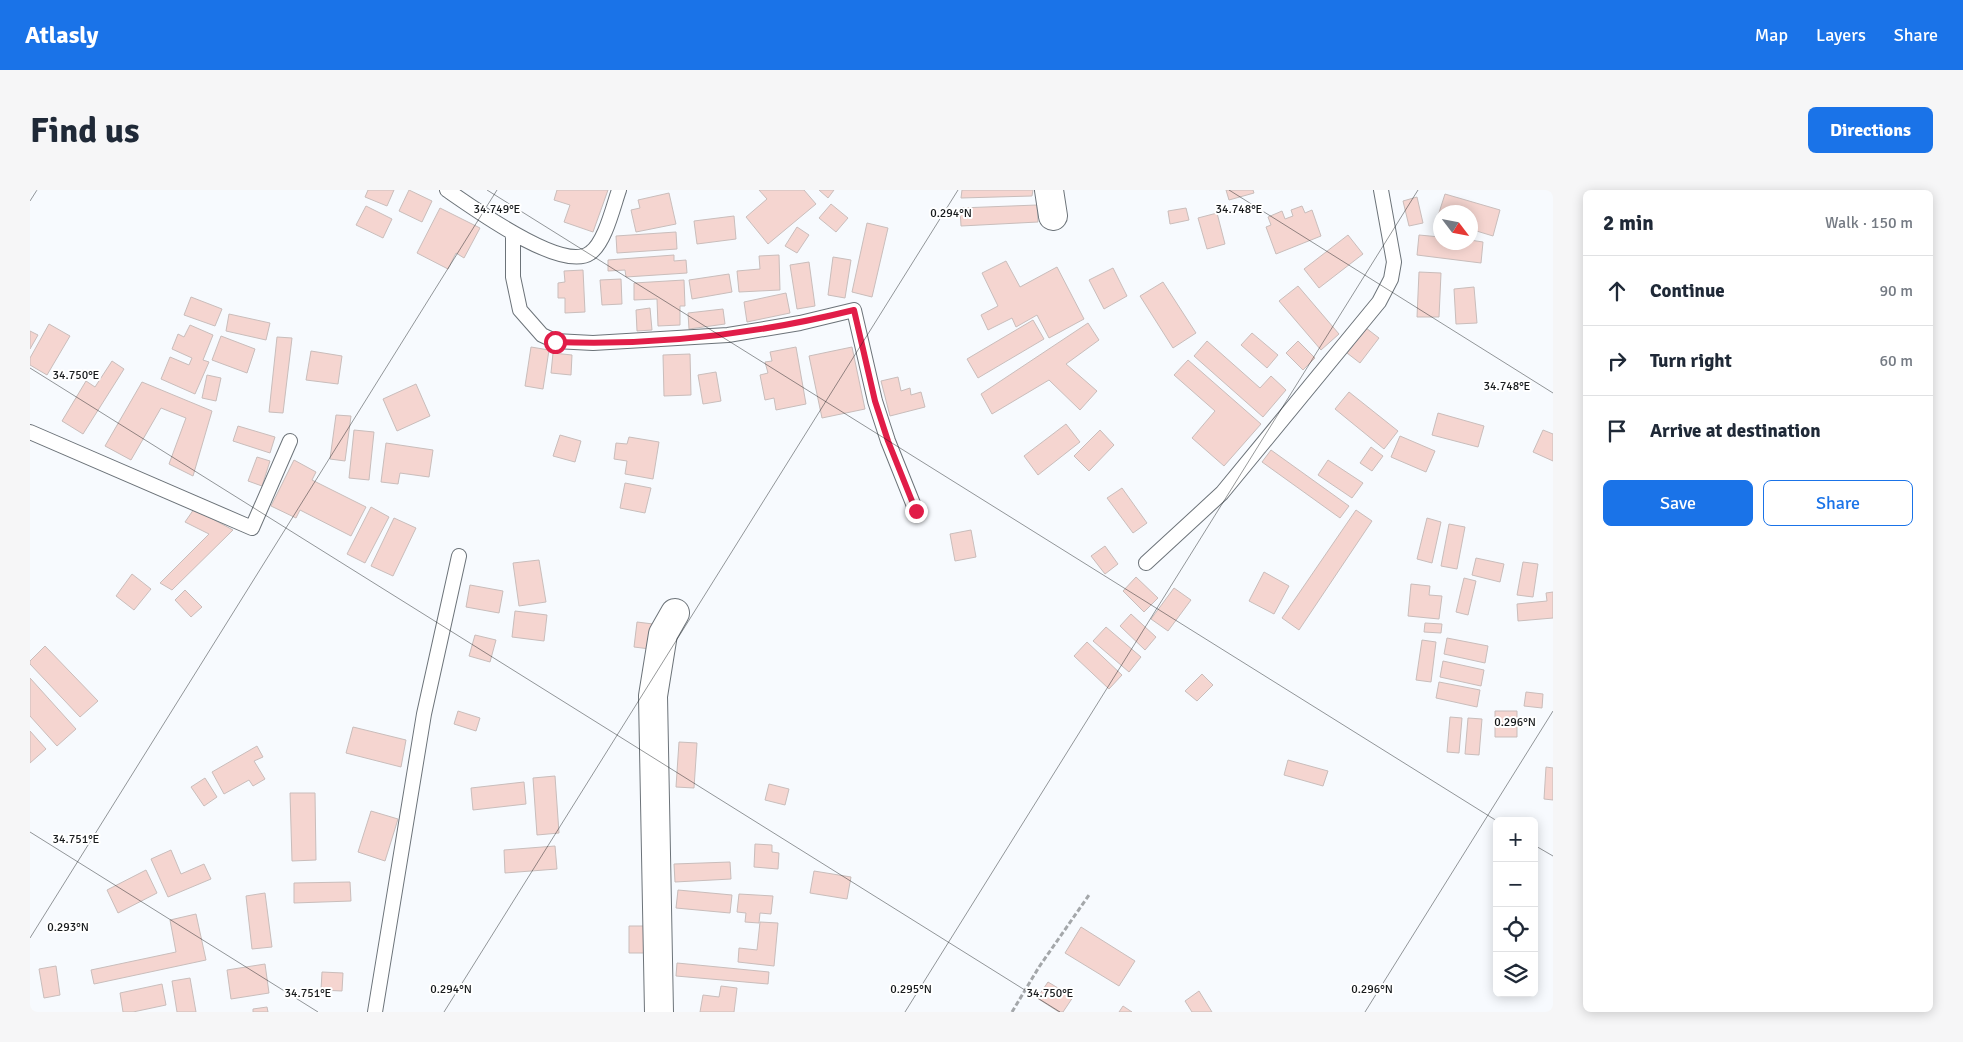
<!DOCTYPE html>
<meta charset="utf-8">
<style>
body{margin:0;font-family:Signika,sans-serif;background:#f6f6f7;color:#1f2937}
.controls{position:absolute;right:15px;bottom:15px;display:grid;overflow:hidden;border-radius:8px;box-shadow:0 2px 12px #0003}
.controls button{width:45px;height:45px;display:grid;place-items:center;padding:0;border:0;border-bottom:1px solid #e0e1e3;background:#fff;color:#1f2937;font:25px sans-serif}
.compass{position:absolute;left:1403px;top:15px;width:45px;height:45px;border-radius:50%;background:#fff;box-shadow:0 2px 12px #0003;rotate:122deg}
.stop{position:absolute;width:15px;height:15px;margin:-11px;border:4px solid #e11d48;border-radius:50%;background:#fff}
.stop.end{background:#e11d48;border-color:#fff;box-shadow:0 1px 5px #0008}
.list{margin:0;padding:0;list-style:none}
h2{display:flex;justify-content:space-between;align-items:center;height:65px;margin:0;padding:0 20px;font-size:21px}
h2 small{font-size:16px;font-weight:400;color:#747a83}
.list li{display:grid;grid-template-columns:32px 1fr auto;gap:15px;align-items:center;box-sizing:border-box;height:70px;padding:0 20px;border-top:1px solid #e0e1e3}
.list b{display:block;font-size:19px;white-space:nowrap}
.list em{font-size:16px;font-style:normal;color:#747a83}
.actions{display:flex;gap:10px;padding:15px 20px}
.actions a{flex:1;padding:11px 0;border:1px solid #1a73e8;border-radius:8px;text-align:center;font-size:18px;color:#1a73e8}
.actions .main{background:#1a73e8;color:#fff}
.icon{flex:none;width:28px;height:28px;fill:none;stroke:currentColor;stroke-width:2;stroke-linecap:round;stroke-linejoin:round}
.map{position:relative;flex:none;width:1523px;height:822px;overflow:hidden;border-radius:8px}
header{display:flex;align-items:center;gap:30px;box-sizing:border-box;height:70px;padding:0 25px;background:#1a73e8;color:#fff}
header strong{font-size:24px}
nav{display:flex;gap:28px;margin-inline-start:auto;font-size:18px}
.intro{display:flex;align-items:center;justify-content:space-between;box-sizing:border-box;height:120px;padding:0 30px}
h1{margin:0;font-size:35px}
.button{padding:12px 22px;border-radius:8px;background:#1a73e8;color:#fff;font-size:18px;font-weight:700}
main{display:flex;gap:30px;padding:0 30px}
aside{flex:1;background:#fff;border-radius:8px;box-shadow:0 2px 12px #0003}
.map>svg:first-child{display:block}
.building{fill:#f5d5d0;stroke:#c9bdbb}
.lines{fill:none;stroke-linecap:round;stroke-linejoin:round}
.service-casing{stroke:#6c7379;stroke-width:16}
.minor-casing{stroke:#6c7379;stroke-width:30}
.path{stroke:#a4a7aa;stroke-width:3;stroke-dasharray:5 2.5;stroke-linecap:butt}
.service{stroke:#fff;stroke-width:14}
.minor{stroke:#fff;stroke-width:28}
.route{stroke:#e11d48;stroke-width:6}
.ticks{fill:none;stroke:#171a1c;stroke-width:1;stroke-opacity:0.45}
.ticks-label{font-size:12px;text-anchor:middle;fill:#171a1c;stroke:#fff;stroke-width:4;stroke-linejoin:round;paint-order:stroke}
</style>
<header>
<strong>Atlasly</strong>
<nav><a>Map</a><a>Layers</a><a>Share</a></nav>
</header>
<div class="intro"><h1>Find us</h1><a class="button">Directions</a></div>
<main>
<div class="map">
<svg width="1523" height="822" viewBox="0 0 1523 822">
<rect width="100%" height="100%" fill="#f7fafe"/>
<path class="building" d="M338 0H364L357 16 335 7Z
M379 0 402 11 392 32 369 21Z
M527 0H578L563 42 534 32 540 15 524 10Z
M729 0H774L786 14 738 54 716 27 737 9Z
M789 0H804L798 8Z
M932 0H1003L1002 6 931 8Z
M1196 0H1223L1224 3 1199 10Z
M639 3 646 34 606 42 601 20 610 18 608 10Z
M1415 4 1470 20 1463 46 1440 39V22H1410V30L1407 29Z
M1387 7 1393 33 1379 36 1373 11Z
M801 14 818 28 806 42 789 28Z
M1007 15 1008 32 931 36 930 18Z
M336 16 362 29 353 48 326 35Z
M1272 16 1275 23 1282 20 1291 46 1246 64 1236 37 1241 35 1238 27 1252 21 1255 29 1263 26 1261 20Z
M410 18 450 38 434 68 426 63 418 79 387 63Z
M1156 18 1159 30 1140 34 1138 21Z
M1187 23 1195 54 1177 59 1168 28Z
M704 26 706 49 667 54 664 31Z
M837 33 858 38 842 107 822 102Z
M767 37 779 45 767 63 755 56Z
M646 42 647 59 587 63 586 46Z
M1318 45 1333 64 1289 98 1274 79Z
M1389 45 1410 47V52H1440V50L1453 52 1451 73 1387 65Z
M644 65V71L656 70 657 83 596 87 595 80 578 81V70Z
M749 65 750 100 709 102 707 81 730 79 729 66Z
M803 67 821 70 815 108 798 105Z
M976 71 990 97 1027 77 1054 129 1019 148 1007 125 986 137 982 128 958 140 951 125 968 116 952 83Z
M779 72 785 116 767 119 760 75Z
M1083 78 1097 106 1074 119 1059 90Z
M553 80 555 122 535 123V108H528V93L535 92 534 81Z
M1389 82 1411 83 1409 127H1387Z
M699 84 702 102 662 109 659 90Z
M591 89 592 114 572 115 570 90Z
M654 90 655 116H650V135L628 136 627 109 604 110V93Z
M1133 92 1166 143 1143 158 1110 106Z
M1268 96 1309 144 1291 160 1249 111Z
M1444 97 1447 133 1426 134 1424 99Z
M756 103 760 123 717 132 714 112Z
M161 107 192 119 185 136 154 125Z
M620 118 622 140 607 141 606 120Z
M693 119 695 134 659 139 658 123Z
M199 124 240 133 236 150 196 141Z
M1003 130 1014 149 948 188 937 169Z
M1058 133 1069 150 1036 174 1067 201 1050 220 1019 190 962 224 951 204Z
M19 134 40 146 17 185 0 175V168Z
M160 135 183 145 173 170 179 172 165 204 131 189 140 167 159 175 162 168 142 159 148 144 154 147Z
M1336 138 1349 148 1330 173 1317 163Z
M0 141 8 145 0 159Z
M1222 143 1248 165 1237 178 1211 155Z
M191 146 225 159 217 183 182 170Z
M247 147 262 148 253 223 239 222Z
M1177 151 1230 198 1241 186 1256 200 1233 227 1164 166Z
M1268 151 1285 168 1273 180 1256 163Z
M501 157 519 160 513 199 495 196Z
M766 157 776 214 746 220 744 208 735 210 730 185 738 183 735 172 742 171 740 162Z
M822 157 835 219 792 228 779 166Z
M281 161 312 166 308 194 276 190Z
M523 163 542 165 541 185 521 183Z
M660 164 661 205 634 206 633 165Z
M1158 170 1231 234 1194 276 1162 248 1185 221 1144 185Z
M82 171 94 179 53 244 32 231 56 191 65 197Z
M686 182 691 211 673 214 668 185Z
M177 185 191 188 186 211 172 208Z
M868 187 871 201 880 198 881 205 891 202 895 217 860 226 851 191Z
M112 192 182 221 163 286 139 274 156 228 131 218 101 270 75 256Z
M386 194 400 226 367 241 353 209Z
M1319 202 1368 241 1354 259 1305 219Z
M1408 223 1454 236 1448 257 1402 245Z
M306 225 321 226 315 271 300 269Z
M1036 234 1050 252 1008 285 994 266Z
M208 236 245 247 240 263 203 251Z
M324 240 344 242 339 290 319 288Z
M1070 240 1084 255 1059 281 1044 266Z
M1513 240 1523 244V271L1503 262Z
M530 245 551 251 545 272 523 266Z
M1370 246 1405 261 1396 282 1361 267Z
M599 247 629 252 623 289 595 284 597 271 584 269 586 253 597 254Z
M356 253 403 260 399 287 370 283 368 294 351 292Z
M1341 257 1353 266 1342 281 1330 273Z
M1241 260 1319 316 1310 328 1232 272Z
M227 267 240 271 232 296 218 291Z
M264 270 286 282 282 290 336 317 321 346 270 320 266 328 241 316Z
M1298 270 1333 293 1322 308 1288 285Z
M595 293 621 298 615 323 590 318Z
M1092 298 1117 333 1103 343 1077 308Z
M341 317 359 327 335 373 317 364Z
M164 319 203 340 142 400 130 393 179 344 155 332Z
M1326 320 1342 331 1269 440 1252 428Z
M364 328 386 338 363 386 341 376Z
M1397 328 1411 332 1402 373 1387 369Z
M1419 334 1435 337 1427 379 1411 376Z
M941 340 946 367 925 371 920 344Z
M1075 356 1088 374 1075 384 1061 366Z
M1446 368 1474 374 1470 392 1442 385Z
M509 370 516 412 489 416 483 373Z
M1493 372 1508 374 1503 407 1487 405Z
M1234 382 1259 396 1244 424 1219 411Z
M102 384 121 399 104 420 86 406Z
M1106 387 1128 408 1114 422 1093 401Z
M1434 388 1446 391 1438 425 1426 422Z
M1381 394 1400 396 1399 405 1412 406 1409 429 1378 426Z
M440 395 473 401 469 423 436 417Z
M1144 398 1161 410 1138 441 1121 429Z
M155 400 172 417 161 427 145 410Z
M1523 402V428L1488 431 1487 414 1517 411 1516 403Z
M485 421 517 425 514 451 482 447Z
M1101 424 1126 447 1115 460 1090 436Z
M607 432 623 434 620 459 604 457Z
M1395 433 1412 434 1411 443 1394 442Z
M1076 437 1111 467 1099 482 1063 451Z
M445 445 466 450 460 472 439 466Z
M1417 448 1458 456 1455 473 1414 464Z
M1392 450 1406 452 1401 492 1386 490Z
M1057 452 1092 485 1079 499 1044 466Z
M15 456 68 511 50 527 0 474V471Z
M1413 471 1454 480 1451 496 1410 487Z
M1172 484 1183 495 1167 511 1155 501Z
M0 488 46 539 27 556 0 526Z
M1409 492 1450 500 1447 517 1406 508Z
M1496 502 1513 504 1512 518 1494 516Z
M428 521 450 528 446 541 424 534Z
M1465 521H1487V547H1465Z
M1420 527 1432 528 1429 563 1417 562Z
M1438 528 1452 529 1449 565 1435 564Z
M323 537 376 550 371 577 316 563Z
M0 541 16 559 0 573Z
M649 552 667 553 664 598 646 597Z
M227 556 233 567 224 571 235 589 223 596 219 590 194 604 182 582Z
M1258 570 1298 581 1293 596 1254 585Z
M1516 577 1523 578V610L1514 609Z
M525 586 529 643 507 645 503 588Z
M175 588 187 607 174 616 161 597Z
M494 592 496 614 443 620 441 598Z
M739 594 759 599 755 615 735 610Z
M260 603H285L286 670 262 671Z
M341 621 368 629 355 671 328 662Z
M725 654 742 655V662L749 663 748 679 724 677Z
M525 656 527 679 475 683 474 660Z
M141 660 151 684 174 674 181 689 138 707 121 669Z
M700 672 701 689 645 692 644 674Z
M116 680 127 703 88 723 77 700Z
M784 681 821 687 817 709 780 703Z
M320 692 321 711 264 713V693Z
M648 700 702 705 700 723 646 718Z
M235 703 242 757 222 759 216 706Z
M709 704 743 706 741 724 730 723 729 733 715 732 716 723 707 722Z
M166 724 176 770 64 794 61 780 146 762 140 730Z
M730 732 748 733 744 776 708 772 709 758 727 760Z
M599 736H619L618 763H599Z
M1051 737 1105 771 1089 796 1035 763Z
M647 773 739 782 738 794 646 786Z
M235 774 239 803 201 809 197 780Z
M26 776 30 805 14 808 9 779Z
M292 782 313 783 312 801 291 800Z
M160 788 166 822H147L142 791Z
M1018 792 1043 807 1033 822H1029L1007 808Z
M132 794 136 815 103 822H93L90 803Z
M691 796 707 798 704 822H670L673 805 689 807Z
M1169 801 1182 822H1162L1155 811Z
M1093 816 1102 822H1089Z
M237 817 238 822H223V819Z"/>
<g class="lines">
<g class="service-casing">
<path id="service" d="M417 0C442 17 532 83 560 63 575 53 583 17 589 0
M483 44V87L490 120 512 145 525 151 563 153 698 145 770 133 824 120 845 211 858 251 886 321
M0 242 222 338 260 251
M1116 373 1192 303 1349 112 1361 89 1364 72 1351 0
M345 822 394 524 429 366"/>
</g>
<g class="minor-casing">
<path id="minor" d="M1019 0 1023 26
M629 822 623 506 633 444 645 423"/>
</g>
<path class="path" d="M982 822 1009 777 1059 705"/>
<use href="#service" class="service"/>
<use href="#minor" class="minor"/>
</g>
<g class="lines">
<path class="route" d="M525 152C626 156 727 144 824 120L845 211 858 251 886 321"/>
</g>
<path class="ticks" d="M457 0 1467 631M1199 0 1523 203M0 11 7 0M0 178 1030 822M0 642 288 822M1504 655 1523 666M0 748 467 0M414 822 928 0M875 822 1388 0M1335 822 1523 521"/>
<g class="ticks-label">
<text x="467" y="23">34.749°E</text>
<text x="1209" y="23">34.748°E</text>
<text x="921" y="27">0.294°N</text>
<text x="46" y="189">34.750°E</text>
<text x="1477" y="200">34.748°E</text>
<text x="1485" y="536">0.296°N</text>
<text x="46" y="653">34.751°E</text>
<text x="38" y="741">0.293°N</text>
<text x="421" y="803">0.294°N</text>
<text x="881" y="803">0.295°N</text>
<text x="1342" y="803">0.296°N</text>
<text x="278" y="807">34.751°E</text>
<text x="1020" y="807">34.750°E</text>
</g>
</svg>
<div class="controls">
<button>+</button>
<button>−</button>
<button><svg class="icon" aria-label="locate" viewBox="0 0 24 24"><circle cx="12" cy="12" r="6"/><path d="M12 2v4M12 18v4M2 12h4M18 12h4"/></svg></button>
<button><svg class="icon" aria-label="layers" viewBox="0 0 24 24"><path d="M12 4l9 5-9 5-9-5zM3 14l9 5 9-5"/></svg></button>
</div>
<svg class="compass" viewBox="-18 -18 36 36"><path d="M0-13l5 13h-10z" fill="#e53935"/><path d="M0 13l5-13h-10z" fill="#747a83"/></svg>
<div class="stop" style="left:525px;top:152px"></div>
<div class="stop end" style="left:886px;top:321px"></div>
</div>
<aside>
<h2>2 min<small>Walk · 150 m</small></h2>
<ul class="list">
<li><svg class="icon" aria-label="ahead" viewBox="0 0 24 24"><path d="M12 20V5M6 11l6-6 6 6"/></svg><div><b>Continue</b></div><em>90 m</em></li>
<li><svg class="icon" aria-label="right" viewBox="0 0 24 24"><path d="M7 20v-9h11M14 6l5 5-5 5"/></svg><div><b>Turn right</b></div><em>60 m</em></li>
<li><svg class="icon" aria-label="arrive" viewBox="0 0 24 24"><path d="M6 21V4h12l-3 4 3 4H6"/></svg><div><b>Arrive at destination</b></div></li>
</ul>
<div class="actions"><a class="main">Save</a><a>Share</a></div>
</aside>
</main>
